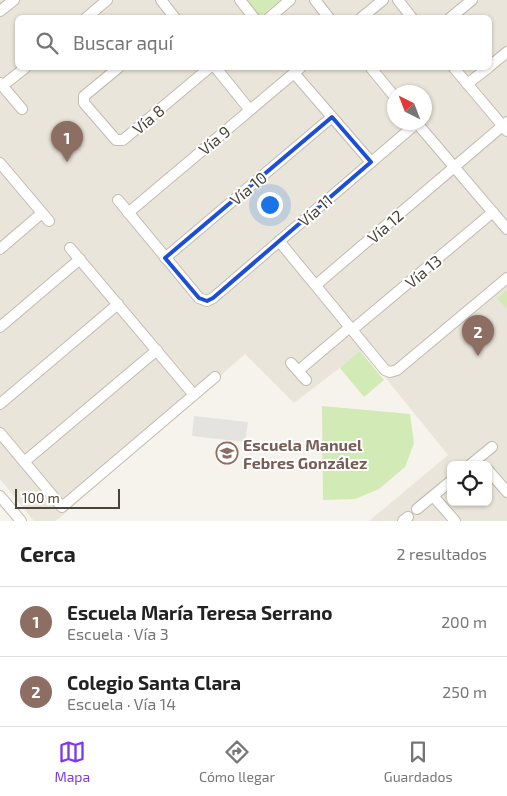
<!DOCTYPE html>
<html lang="es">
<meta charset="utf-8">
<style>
body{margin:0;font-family:"Exo 2",sans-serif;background:#f6f6f6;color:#222}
.controls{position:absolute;right:15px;bottom:15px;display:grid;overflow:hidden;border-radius:8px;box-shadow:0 1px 4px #0004}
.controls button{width:45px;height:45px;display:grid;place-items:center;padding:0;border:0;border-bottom:1px solid #e0e0e0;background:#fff;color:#222;font:25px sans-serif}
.compass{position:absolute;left:387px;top:85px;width:45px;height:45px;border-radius:50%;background:#fff;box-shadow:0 1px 4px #0004;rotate:318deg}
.scale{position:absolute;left:15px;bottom:12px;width:105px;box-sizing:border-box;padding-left:5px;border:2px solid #4b4439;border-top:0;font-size:14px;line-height:18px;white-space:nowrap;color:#4b4439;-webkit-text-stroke:4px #fff;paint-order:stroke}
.you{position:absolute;left:269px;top:204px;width:18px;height:18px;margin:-12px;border:4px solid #fff;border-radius:50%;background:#1a73e8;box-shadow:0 0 0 8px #1a73e833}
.badge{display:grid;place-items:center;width:32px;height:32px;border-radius:50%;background:#7c3aed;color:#fff;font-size:16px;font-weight:700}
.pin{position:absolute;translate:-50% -41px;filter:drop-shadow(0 1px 2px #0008)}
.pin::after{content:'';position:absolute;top:26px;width:18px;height:15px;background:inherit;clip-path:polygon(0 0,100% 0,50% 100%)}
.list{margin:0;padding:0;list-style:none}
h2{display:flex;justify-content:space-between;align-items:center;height:65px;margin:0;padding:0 20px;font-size:21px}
h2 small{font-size:16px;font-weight:400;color:#767676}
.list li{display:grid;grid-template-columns:32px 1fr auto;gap:15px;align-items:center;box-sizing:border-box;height:70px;padding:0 20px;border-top:1px solid #e0e0e0}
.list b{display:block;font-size:19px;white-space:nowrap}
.list p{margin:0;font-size:16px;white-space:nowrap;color:#767676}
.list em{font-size:16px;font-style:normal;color:#767676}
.icon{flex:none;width:28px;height:28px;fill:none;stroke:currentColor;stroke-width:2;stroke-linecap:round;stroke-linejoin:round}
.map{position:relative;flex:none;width:507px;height:521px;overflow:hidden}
.search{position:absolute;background:#fff;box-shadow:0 1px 4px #0004;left:15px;right:15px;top:15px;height:55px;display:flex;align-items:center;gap:12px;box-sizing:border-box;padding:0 18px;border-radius:8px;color:#767676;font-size:19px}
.sheet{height:205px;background:#fff}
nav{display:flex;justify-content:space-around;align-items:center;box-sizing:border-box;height:70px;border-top:1px solid #e0e0e0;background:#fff;font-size:14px;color:#767676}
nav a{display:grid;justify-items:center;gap:2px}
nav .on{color:#7c3aed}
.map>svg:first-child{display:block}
.residential{fill:#eae5da;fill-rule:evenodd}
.green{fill:#d2eab5}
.parking{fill:#e5e3e0}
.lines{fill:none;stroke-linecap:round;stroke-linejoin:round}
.minor-casing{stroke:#c2bbae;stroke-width:12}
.minor{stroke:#fff;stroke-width:10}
.marked{fill:none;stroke:#1d4ed8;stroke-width:4;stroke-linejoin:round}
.labels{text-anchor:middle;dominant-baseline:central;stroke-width:4;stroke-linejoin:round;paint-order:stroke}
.street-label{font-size:16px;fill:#4b4439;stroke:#fff}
.education-label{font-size:16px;font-weight:bold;fill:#785e54;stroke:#fff;text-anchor:start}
</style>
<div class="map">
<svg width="507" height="521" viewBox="0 0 507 521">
<rect width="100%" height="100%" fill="#f6f3ec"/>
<path class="residential" d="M0 0H507V521H369L448 455 363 350 294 403 245 354 56 521H34L0 479ZM18 18H490V68H18ZM394 92H424V122H394ZM451 465H488V502H451Z"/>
<path class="green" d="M245 0H280L263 14 259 15Z
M507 290V309L497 298Z
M360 351 384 380 364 397 340 368Z
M322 406 410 414 414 443 405 467 379 489 355 499 323 500Z"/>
<path class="parking" d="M194 416 248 422 245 442 192 436Z"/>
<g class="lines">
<g class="minor-casing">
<path id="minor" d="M161 0 175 18
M240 0 254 18
M315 0 329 18
M398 0 412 18
M0 11 14 0
M86 18 107 0
M269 18 290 0
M361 18 383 0
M450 18 472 0
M490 66 507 52
M118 68 84 96V103L116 140H123L209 68
M216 68 249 109
M371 68 394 96
M454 68 507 131
M294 73 371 162
M0 83 22 109
M467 84 488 68
M2 86 25 68
M416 122 507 229
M0 163 49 221
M118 200 199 298 207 301 213 298 417 123
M128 213 300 68
M279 241 385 370 390 372 397 370 507 278
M70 248 194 395
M0 249 42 213
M165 258 332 117
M316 285 507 122
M0 327 80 259
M352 330 493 212
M291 363 306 380
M298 371 350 327
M0 404 118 304
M0 433 62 507 215 377
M24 462 157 350
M470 465 492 447
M488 470 507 492
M0 496 21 521
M433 496 455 521
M417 509 451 481
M403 521 408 517"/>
</g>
<use href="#minor" class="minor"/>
</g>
<path class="marked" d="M332 117 371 162 213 298 207 301 199 298 165 258Z"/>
<defs>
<g id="school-ring" transform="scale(1.125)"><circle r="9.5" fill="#fff" stroke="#8d6e63" stroke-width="1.5"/><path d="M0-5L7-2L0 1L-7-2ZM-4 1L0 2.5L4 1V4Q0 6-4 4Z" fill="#8d6e63"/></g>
</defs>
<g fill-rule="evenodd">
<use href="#school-ring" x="227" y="453"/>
</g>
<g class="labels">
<g class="street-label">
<text transform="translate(148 119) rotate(-40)">Vía 8</text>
<text transform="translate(214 140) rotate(-40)">Vía 9</text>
<text transform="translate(248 188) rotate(-40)">Vía 10</text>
<text transform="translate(315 210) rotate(-41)">Vía 11</text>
<text transform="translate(385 226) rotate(-41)">Vía 12</text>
<text transform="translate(423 271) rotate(-40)">Vía 13</text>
</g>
<g class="education-label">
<text x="243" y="444">Escuela Manuel<tspan x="243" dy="18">Febres González</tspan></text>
</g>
</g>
</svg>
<div class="controls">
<button><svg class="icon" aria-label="locate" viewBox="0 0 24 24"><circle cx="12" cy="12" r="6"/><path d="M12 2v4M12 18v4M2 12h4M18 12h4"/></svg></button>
</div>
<svg class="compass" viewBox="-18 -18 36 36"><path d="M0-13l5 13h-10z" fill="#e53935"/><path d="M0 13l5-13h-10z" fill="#767676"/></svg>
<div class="scale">100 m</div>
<div class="you"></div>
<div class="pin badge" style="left:67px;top:162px;background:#8d6e63">1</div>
<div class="pin badge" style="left:478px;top:356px;background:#8d6e63">2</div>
<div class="search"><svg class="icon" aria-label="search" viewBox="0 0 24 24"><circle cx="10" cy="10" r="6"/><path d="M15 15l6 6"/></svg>Buscar aquí</div>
</div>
<section class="sheet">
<h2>Cerca<small>2 resultados</small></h2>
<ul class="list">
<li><span class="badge" style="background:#8d6e63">1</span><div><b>Escuela María Teresa Serrano</b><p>Escuela · Vía 3</p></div><em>200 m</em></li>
<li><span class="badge" style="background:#8d6e63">2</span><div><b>Colegio Santa Clara</b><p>Escuela · Vía 14</p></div><em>250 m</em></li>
</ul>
</section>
<nav>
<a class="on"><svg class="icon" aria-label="map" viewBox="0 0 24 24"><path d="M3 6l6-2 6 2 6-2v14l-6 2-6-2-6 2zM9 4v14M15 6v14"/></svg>Mapa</a>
<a><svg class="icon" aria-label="directions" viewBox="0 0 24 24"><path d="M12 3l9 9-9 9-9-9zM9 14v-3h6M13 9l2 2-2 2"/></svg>Cómo llegar</a>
<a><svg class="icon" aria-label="saved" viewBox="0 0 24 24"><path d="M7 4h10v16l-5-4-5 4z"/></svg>Guardados</a>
</nav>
